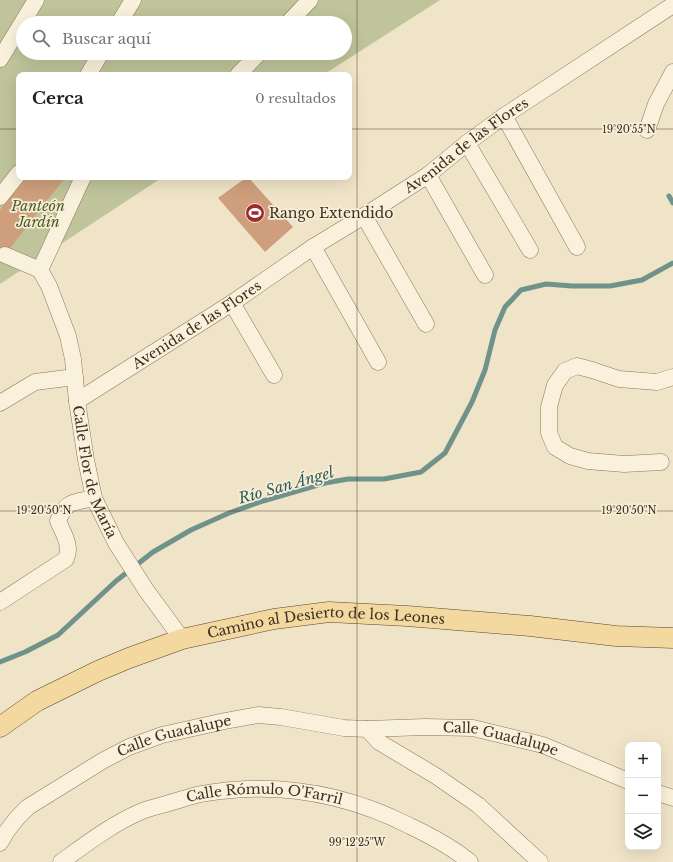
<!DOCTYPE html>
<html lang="es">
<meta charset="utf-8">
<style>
body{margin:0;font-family:"Libre Baskerville",serif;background:#f2f2f2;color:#222}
.controls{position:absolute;right:12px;bottom:12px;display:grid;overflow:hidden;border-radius:8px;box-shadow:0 4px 16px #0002}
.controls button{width:36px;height:36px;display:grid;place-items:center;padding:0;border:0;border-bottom:1px solid #e0e0e0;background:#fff;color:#222;font:20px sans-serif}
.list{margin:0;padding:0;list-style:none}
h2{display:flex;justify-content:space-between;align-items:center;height:52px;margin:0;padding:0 16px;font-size:17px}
h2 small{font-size:13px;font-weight:400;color:#767676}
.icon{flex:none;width:22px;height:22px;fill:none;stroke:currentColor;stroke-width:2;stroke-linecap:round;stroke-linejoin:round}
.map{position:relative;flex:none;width:673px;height:862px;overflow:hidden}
.search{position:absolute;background:#fff;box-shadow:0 4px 16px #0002;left:16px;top:16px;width:336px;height:44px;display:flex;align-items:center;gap:10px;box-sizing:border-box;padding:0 14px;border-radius:22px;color:#767676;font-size:15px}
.panel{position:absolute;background:#fff;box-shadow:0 4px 16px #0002;left:16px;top:72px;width:336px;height:108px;border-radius:8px}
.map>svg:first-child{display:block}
.cemetery{fill:#bfc49a;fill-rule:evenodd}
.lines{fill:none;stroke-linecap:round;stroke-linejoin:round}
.stream{stroke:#6f938a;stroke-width:5}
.building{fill:#cf9f7d}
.minor-casing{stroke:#8d765c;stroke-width:17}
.major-casing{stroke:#5b4430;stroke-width:21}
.minor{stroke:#faf1dc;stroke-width:16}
.major{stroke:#f3d9a0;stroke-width:20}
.ticks{fill:none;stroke:#3d2e20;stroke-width:1;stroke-opacity:0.45}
.labels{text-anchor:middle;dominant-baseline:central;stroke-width:3.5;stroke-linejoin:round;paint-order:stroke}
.street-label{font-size:14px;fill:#3d2e20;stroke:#f7eed8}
.park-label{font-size:14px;font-style:italic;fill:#4d5a26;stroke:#f7eed8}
.poi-label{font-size:14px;fill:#3d2e20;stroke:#f7eed8;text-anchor:start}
.water-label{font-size:15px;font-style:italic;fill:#2f5d5a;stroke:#f7eed8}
.ticks-label{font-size:10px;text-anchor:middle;fill:#3d2e20;stroke:#f7eed8;stroke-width:3.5;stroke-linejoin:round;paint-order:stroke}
</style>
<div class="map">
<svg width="673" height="862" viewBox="0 0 673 862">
<rect width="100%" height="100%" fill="#f0e4c8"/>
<path class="cemetery" d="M0 0H440L323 75H19V177H163L0 284ZM23 23H345V53H23Z"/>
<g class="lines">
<path class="stream" d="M669 196 673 203
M0 662 25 652 58 635 116 581 153 552 191 530 229 513 263 501 325 483 348 479H384L421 472 445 453 472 402 485 370 495 330 505 307 521 290 546 284 572 286H610L642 280 673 263"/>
</g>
<path class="building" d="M26 177H61L64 179 0 261V210Z
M247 177H248L293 227 265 252 218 198Z"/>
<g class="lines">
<g class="minor-casing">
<g id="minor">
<path d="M119 23 133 0"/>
<path d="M288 23 310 0"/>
<path d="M0 59 36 0"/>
<path d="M88 75 101 53"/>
<path d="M238 75 259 53"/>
<path d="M504 116 577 247"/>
<path d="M647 130 656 104 673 72"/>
<path d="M467 143 530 250"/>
<path d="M428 175 485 275"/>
<path d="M0 197 19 173"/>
<path d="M364 216 426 324"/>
<path d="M313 247 378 362"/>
<path id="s1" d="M5 255 40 270 49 286 68 336 73 359 77 401 86 460 94 498 116 543 146 590 182 639"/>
<path d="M40 270 83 177"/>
<path d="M232 303 274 375"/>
<path id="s2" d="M77 401 232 303 313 247 364 216 428 175 467 143 504 116 673 5"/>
<path d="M0 403 35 382 75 377"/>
<path d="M661 462 624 464 588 461 570 456 555 447 549 433V407L555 385 565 371 577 366 592 370 619 379 657 382 673 377"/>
<path d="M0 602 66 559C72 546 63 533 58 521 66 500 74 503 94 498"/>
<path id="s3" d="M367 729 425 727 473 728 543 745 628 781"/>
<path d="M658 793 673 798"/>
<path id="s4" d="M0 843 7 831 17 818 28 807 104 760 129 747 162 735 225 721 258 715 281 717 344 728 367 729 379 742 436 776 478 805 540 862"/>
<path id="s5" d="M61 862C86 844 112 824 140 812 149 808 160 806 169 803 180 800 191 796 201 794 274 781 345 793 410 826 431 836 452 847 470 862"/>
</g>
</g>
<g class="major-casing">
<g id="major">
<path id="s6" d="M0 727 37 701 98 671 129 658 182 639 274 619 329 612 407 616 530 626 616 636 673 638"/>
</g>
</g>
<use href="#minor" class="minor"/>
<use href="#major" class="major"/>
</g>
<path class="ticks" d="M357 0V862M0 129H19M349 129H673M0 511H673"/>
<defs>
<g id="stadium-disc" transform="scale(1)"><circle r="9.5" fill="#9e2a2b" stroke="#f7eed8"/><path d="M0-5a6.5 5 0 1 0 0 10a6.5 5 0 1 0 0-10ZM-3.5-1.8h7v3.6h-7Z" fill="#fff"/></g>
</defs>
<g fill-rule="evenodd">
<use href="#stadium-disc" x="255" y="213"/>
</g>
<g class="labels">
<g class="street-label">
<text stroke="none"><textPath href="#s2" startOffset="466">Avenida de las Flores</textPath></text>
<text stroke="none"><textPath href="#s2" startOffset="142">Avenida de las Flores</textPath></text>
<text stroke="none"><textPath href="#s1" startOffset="249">Calle Flor de María</textPath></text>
<text stroke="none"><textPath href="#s6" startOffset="349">Camino al Desierto de los Leones</textPath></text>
<text stroke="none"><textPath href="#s4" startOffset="210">Calle Guadalupe</textPath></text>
<text stroke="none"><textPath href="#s3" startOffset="135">Calle Guadalupe</textPath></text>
<text stroke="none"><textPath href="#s5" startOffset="221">Calle Rómulo O'Farril</textPath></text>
</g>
<g class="park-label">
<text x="38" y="206">Panteón<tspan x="38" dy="16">Jardín</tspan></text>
</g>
<g class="poi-label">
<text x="269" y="213">Rango Extendido</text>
</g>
<g class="water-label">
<text transform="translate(286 485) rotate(-16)">Río San Ángel</text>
</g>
</g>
<g class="ticks-label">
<text x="629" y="133">19°20'55"N</text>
<text x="44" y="514">19°20'50"N</text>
<text x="629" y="514">19°20'50"N</text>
<text x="357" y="846">99°12'25"W</text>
</g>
</svg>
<div class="controls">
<button>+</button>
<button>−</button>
<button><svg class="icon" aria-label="layers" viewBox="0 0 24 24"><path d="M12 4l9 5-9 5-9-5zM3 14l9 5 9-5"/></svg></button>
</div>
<div class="search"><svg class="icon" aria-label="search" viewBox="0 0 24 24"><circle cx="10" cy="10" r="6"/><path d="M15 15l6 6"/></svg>Buscar aquí</div>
<section class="panel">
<h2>Cerca<small>0 resultados</small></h2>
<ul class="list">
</ul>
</section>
</div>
